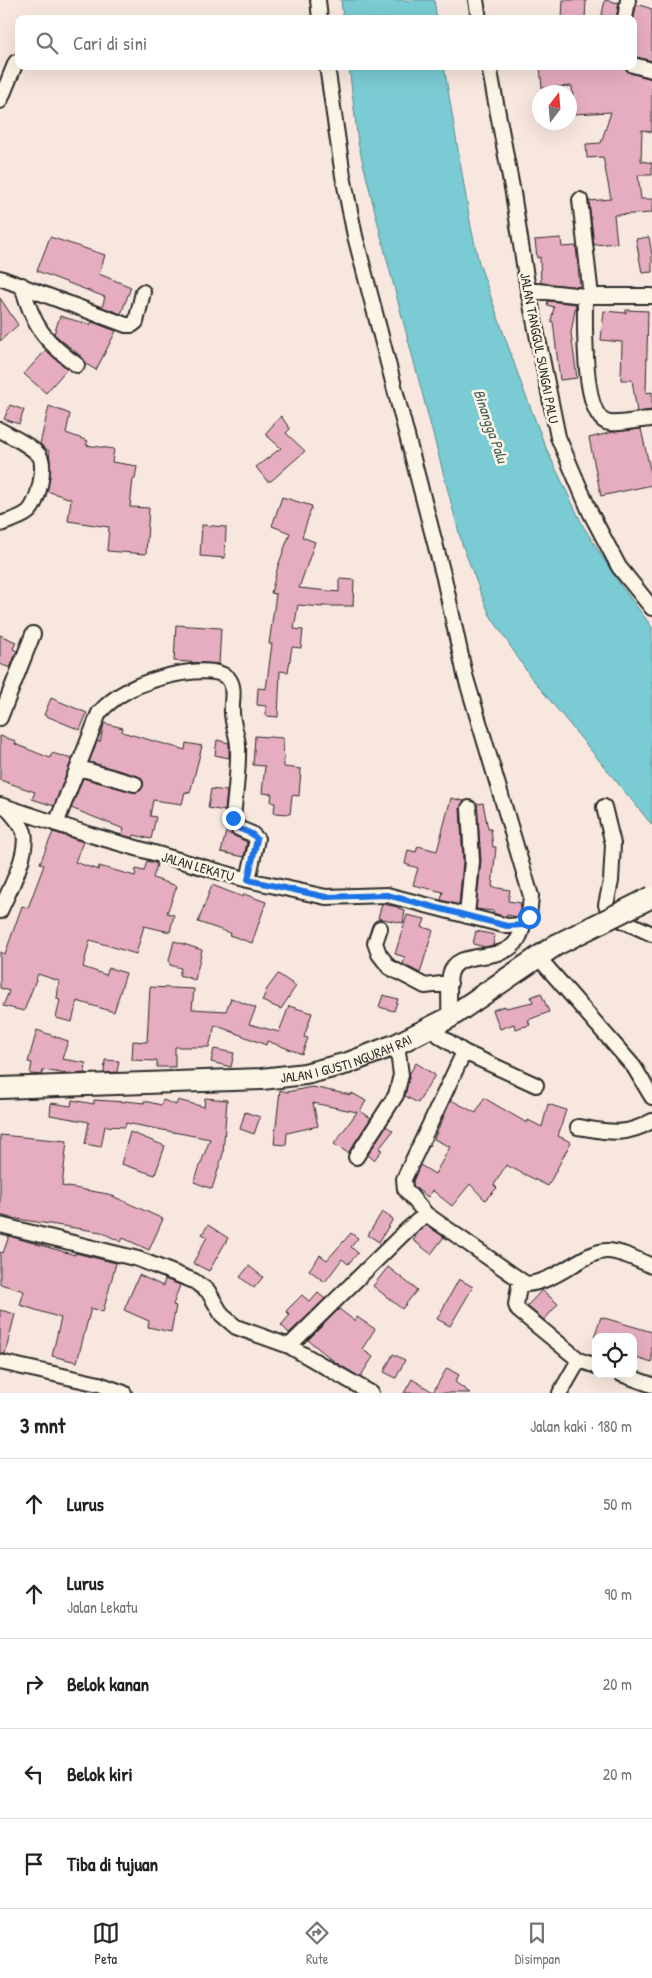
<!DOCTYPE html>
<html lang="id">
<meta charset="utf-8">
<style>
body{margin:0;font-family:"Patrick Hand",sans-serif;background:#f6f6f6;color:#222}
.controls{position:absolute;right:15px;bottom:15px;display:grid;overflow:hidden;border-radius:10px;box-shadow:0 5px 20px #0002}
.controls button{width:45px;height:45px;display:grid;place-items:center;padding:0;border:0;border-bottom:1px solid #e0e0e0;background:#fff;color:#222;font:25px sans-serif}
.compass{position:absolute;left:532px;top:85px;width:45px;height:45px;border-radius:50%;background:#fff;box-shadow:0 5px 20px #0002;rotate:16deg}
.stop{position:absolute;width:15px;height:15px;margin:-11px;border:4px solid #1a73e8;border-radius:50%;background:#fff}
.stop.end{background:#1a73e8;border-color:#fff;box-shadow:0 1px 5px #0008}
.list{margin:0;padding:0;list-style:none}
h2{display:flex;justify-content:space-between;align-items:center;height:65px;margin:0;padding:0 20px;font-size:21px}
h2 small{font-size:16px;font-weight:400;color:#767676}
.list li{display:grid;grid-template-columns:32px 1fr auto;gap:15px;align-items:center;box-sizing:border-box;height:90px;padding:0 20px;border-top:1px solid #e0e0e0}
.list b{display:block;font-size:19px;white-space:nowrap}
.list p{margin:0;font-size:16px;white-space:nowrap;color:#767676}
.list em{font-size:16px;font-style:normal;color:#767676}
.icon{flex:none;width:28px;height:28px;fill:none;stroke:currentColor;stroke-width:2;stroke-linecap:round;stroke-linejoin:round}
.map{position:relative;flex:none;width:652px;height:1393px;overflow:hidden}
.search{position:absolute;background:#fff;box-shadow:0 5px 20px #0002;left:15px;right:15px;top:15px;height:55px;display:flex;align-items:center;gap:12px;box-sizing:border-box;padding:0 18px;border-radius:10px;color:#767676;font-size:19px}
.sheet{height:515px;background:#fff}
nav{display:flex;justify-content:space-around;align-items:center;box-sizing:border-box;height:70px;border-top:1px solid #e0e0e0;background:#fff;font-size:14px;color:#767676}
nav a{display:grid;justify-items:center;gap:2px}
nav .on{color:#2b2b2b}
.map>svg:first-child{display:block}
.water{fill:#7acbd3;stroke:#5a8b90}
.building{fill:#e6adc0;stroke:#2b2b2b}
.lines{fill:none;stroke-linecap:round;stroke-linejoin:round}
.street-casing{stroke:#2b2b2b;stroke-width:18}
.secondary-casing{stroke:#2b2b2b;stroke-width:24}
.street{stroke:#fcf5e5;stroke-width:14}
.secondary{stroke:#fcf5e5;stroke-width:20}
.secondary-bridge-casing{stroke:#2b2b2b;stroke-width:24;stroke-linecap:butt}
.secondary-bridge{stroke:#fcf5e5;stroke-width:20}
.route{stroke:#1a73e8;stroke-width:6}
.labels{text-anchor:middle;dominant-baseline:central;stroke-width:5;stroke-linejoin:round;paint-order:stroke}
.street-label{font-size:14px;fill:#2b2b2b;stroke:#fcf5e5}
.water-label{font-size:15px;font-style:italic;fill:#435b5d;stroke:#fcf5e5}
</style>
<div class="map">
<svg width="652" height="1393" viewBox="0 0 652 1393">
<rect width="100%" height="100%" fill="#f8e7de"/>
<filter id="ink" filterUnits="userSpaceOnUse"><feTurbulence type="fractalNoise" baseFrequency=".02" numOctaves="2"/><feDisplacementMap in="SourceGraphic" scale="10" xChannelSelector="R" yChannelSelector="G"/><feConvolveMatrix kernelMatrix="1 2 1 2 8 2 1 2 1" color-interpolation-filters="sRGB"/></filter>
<g filter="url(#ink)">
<path class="water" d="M341 0H434L437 19H343Z
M349 66H444L471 227 479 263 521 383 546 448 583 526 619 583 652 627V825L530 676 490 615 483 599 462 544 387 260 358 143Z"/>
<path class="building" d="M563 0H586L585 19H562Z
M605 0 619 3 616 19H601Z
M640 5 652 9V61L633 56V21L636 6Z
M540 66H624L630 73 652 79V132L642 130 641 161 652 163V175H638L641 199H652V213L614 215 617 243 594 245 589 201 611 199 603 157 587 158 586 144 601 143 611 112 574 114 572 86 542 88Z
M50 237 105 255 99 274 131 287 121 314 102 307 105 297 37 271Z
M649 237 652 255V272L642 273 636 239Z
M561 238 562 247 576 246 580 287 541 283 540 257 537 258 535 240Z
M0 298 18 325 0 341Z
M548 301 576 304 571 333 577 378 560 380 553 322 551 321 554 307 547 305Z
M626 310 648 311 646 393 652 392V410L637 412 632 380H621L622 342 601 340 604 311 626 313Z
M60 316 90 325 92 322 116 331 96 370 86 364 83 358 54 334Z
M46 350 67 369 46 393 24 374Z
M10 405 24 410 19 424 4 419Z
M49 406 70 414 66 433 88 441 86 445 114 449 112 462 137 466 135 479H133L130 507 149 508 146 554 107 551 109 527 68 521 71 499 47 491 50 476V459L49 451 40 444Z
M281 416 290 429 286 433 305 451 271 481H267L256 467 281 448 265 434Z
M641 429 652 478V485L601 496 589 438 613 432Z
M282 497 312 506 302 537 315 542 299 588 339 592V579L354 580 353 606H322V607L298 605 294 629 303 630 301 648 292 647 288 672 280 671 278 717 266 716V706L257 705 258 688 266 689 272 644H269L276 594 271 593 278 566 290 533 272 526Z
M202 525 226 527 225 558 200 556Z
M176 625 221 628 219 664 174 661Z
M0 635 16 642 13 649 17 651 10 668 0 664Z
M51 698 87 713 80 730 44 715Z
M104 723 123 728 122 732 185 750 186 743 202 746 190 793 185 792 182 804 153 800 150 816 156 817 151 839 134 835 133 838 122 835 124 829 71 808 83 778 133 792H138L143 787V781L138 776 89 762 97 741 100 742Z
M0 736 16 741 15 744 50 758 52 753 72 759 54 806 32 799 35 792 0 780Z
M255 736 283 738 284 767 301 769 299 796 292 795 290 814 274 813 275 803 271 802 272 794 262 793 265 766 253 765Z
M217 740 229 743V758L215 755Z
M211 789 227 791 225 811 208 808Z
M451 798 464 801 460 808 463 861 459 905 441 900 443 892 413 885 418 868 405 864 408 850 416 852 418 846 437 851Z
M483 803 488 829H491L493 847H496L492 887 510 890 508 901 521 903 518 917 506 915V917L493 913 494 911 476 909 481 861 477 804Z
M53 832 83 842 75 862 98 870 99 866 135 876 136 869 144 871 147 861 157 864 153 878 177 886 167 913 174 915 170 932 144 926 136 954 90 940 83 967 106 975 109 968 126 973 114 1012 77 1001 72 1022 56 1018 60 1000 57 999 59 981 38 974 24 1011 3 1006 9 991 0 988V952L5 954 22 906 28 908 44 865 40 863Z
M226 832 247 842 244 857 221 852Z
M212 885 243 897 244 894 266 902 252 943 229 935 230 933 198 922Z
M382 904 398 907V908L405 911 403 923 378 918Z
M407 915 425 919 422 927 433 930 420 973 403 964 405 957 395 954Z
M476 931 495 935 493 945 485 947 473 944Z
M174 941 202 950 195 980 179 975 181 968 170 965 169 960Z
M278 974 296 986 281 1009 262 1001 267 989Z
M150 987 194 989 192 1009 226 1011 231 998 256 1008 249 1024 279 1032 289 1006 312 1013 304 1037 308 1038 302 1054 267 1041 266 1045 215 1025 209 1047H175V1067H157V1061L132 1060 133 1041 147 1042Z
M541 993 549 1012 528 1020 530 1025 515 1029 514 1024 500 1029 493 1010 505 1006 506 1008 533 1002 531 997Z
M383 995 398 999 394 1011 379 1007Z
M37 1030 68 1041 62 1059 86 1063 85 1073 67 1074 43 1070 42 1075 30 1074 32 1063 28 1062Z
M214 1049 234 1053 231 1067 211 1062Z
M105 1060 119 1061 117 1072 104 1073Z
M416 1063 435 1075 418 1103 405 1096 410 1073Z
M312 1087 351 1095 352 1093 366 1101 360 1111 371 1118 348 1153 334 1144 357 1112 313 1103 318 1126 287 1133 286 1145 274 1144 280 1090 287 1092Z
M205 1098 227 1100 223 1154 212 1189 194 1182 210 1139 126 1123 125 1127 105 1126 101 1147 85 1144 89 1122 50 1115 51 1103 71 1106 72 1100 94 1104V1100L125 1102V1101L144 1103V1101L161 1105 163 1100 176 1105 178 1100 204 1107Z
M484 1098 527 1123 528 1120 542 1127 548 1104 566 1110 558 1136 571 1142 548 1186 506 1165 494 1185 497 1188 485 1200 470 1184 452 1206 432 1190 428 1197 418 1190 413 1185V1181L420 1165 435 1174 450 1147 434 1139 451 1100 476 1113Z
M245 1112 260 1117 254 1134 240 1129Z
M386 1126 393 1131 379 1149 382 1150 374 1160 368 1155Z
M130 1132 165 1146 155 1175 121 1164Z
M0 1135 67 1141 62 1186 108 1194 163 1219 149 1250 123 1238 121 1242 101 1232 11 1218 0 1215Z
M382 1212 393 1219 379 1242 368 1235Z
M208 1225 228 1238 209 1271 193 1263 207 1237 202 1234Z
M426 1225 444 1237 431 1254 413 1240Z
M351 1233 358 1238 351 1247 358 1253 348 1264 342 1259 325 1282 309 1270 320 1255 327 1260Z
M9 1236 75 1255V1253L116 1263 103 1312 91 1308 77 1362 52 1356 61 1318 20 1305 24 1291 0 1284V1252L3 1253Z
M249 1266 263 1277 254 1288 240 1277Z
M388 1267 417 1290 402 1309 373 1286Z
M139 1275 163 1286 165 1279 180 1285 173 1305 176 1306 171 1332 148 1327 149 1321 124 1310Z
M459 1279 473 1287 450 1326 437 1319Z
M542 1290 558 1304 544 1320 527 1306Z
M318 1293 325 1299 289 1333 281 1325 290 1315 286 1311 302 1295 310 1302Z
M339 1309 355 1321 357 1317 375 1329 362 1349 373 1357 360 1377 335 1362 308 1340Z
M0 1310 15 1314 5 1354 0 1353Z
M601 1317 652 1332V1363L633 1357V1337H594Z
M393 1354 405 1360 396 1378 384 1372Z
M447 1368 459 1375 455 1382 470 1393H404L412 1379 433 1392Z"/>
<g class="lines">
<g class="street-casing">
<path id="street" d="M318 0 320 19
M476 0 479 19
M625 19 628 0
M633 65 652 70
M489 66 513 193 528 290 558 437 590 512 619 567 652 608
M0 101 16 62
M580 200 591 296
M0 278 126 325H132L136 322 143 292
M22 285C33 326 44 341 77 365
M528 290 585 296H652
M585 296C585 320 582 412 606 422 615 426 641 419 652 419
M0 430C12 437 29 444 39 455 47 465 38 504 28 512 21 518 9 521 0 524
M0 718 33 634
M79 768 135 784
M0 805 91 835 248 880 326 897 387 895 507 926 523 925 529 917 531 896 465 675 444 578 355 236 343 176 327 66
M604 807 613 844 611 881 606 905 613 916 652 934
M56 824 99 713C117 692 145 681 172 675 186 672 216 667 228 678 236 687 231 701 232 712 232 723 237 734 238 745 239 769 235 795 233 818L238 828 252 834 257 839 248 880
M0 911C9 891 29 854 24 832 21 823 13 816 8 809
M467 916 472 861 469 808
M380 928 375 943 379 954 389 967 425 986 450 983
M538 957 634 1067 652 1097
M449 1018C450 1005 448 988 450 975 456 946 503 966 518 939 521 935 522 929 523 925
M464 1052 536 1085
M578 1127C608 1132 624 1137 652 1121
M356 1157 396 1095 401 1075 397 1044
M426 1214 405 1189 404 1179 464 1052 428 1028
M0 1225 138 1259 194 1281 208 1291 222 1315 236 1327 289 1346 371 1393
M520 1280 516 1305 518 1310 579 1360 560 1393
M289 1346 408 1229 426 1214 526 1284C556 1283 585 1250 608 1251 623 1252 638 1260 652 1266
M579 1360 596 1366
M0 1362 99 1384 124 1393
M621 1374 652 1385"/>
</g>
<g class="secondary-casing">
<g id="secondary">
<path id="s1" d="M0 1088 262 1079 305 1074 348 1063 397 1044 449 1018 556 945"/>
</g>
</g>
<use href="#street" class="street"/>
<use href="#secondary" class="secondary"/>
<g class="secondary-bridge-casing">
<path id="secondary-bridge" d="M556 945 652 897"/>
</g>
<use href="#secondary-bridge" class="secondary-bridge"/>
</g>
</g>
<g class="lines" filter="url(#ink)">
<path class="route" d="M233 818 238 828 252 834 257 839 248 880 326 897 387 895 507 926 523 925 529 917"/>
</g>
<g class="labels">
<g class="street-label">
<text transform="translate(540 348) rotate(79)">JALAN TANGGUL SUNGAI PALU</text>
<text transform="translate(198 866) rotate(16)">JALAN LEKATU</text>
<text stroke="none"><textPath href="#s1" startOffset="349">JALAN I GUSTI NGURAH RAI</textPath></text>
</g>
<g class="water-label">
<text transform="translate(491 426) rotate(71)">Binangga Palu</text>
</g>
</g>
</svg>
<div class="controls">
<button><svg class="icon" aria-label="locate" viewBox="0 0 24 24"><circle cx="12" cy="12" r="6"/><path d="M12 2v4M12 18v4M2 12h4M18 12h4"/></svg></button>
</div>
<svg class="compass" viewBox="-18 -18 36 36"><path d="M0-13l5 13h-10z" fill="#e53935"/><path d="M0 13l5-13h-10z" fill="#767676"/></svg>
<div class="stop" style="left:529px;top:917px"></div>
<div class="stop end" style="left:233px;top:818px"></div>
<div class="search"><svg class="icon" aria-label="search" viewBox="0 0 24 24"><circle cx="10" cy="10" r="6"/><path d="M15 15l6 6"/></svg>Cari di sini</div>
</div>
<section class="sheet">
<h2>3 mnt<small>Jalan kaki · 180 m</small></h2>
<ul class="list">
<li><svg class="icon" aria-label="ahead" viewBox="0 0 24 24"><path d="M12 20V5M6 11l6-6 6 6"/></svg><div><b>Lurus</b></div><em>50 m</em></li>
<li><svg class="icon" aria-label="ahead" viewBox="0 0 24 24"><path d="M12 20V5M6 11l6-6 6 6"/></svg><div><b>Lurus</b><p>Jalan Lekatu</p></div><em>90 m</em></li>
<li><svg class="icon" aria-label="right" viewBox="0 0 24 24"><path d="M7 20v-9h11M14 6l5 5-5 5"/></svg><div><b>Belok kanan</b></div><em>20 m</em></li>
<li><svg class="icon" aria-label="left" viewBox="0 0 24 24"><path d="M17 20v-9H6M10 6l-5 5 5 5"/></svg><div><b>Belok kiri</b></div><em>20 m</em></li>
<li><svg class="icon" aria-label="arrive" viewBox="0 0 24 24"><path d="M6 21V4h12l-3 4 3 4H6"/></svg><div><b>Tiba di tujuan</b></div></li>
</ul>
</section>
<nav>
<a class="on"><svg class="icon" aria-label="map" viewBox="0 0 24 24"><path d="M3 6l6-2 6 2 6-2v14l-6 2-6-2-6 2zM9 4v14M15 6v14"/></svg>Peta</a>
<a><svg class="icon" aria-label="directions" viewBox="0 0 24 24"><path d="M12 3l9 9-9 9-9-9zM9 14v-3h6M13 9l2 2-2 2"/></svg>Rute</a>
<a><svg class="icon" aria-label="saved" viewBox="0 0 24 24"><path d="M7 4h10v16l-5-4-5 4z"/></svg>Disimpan</a>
</nav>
